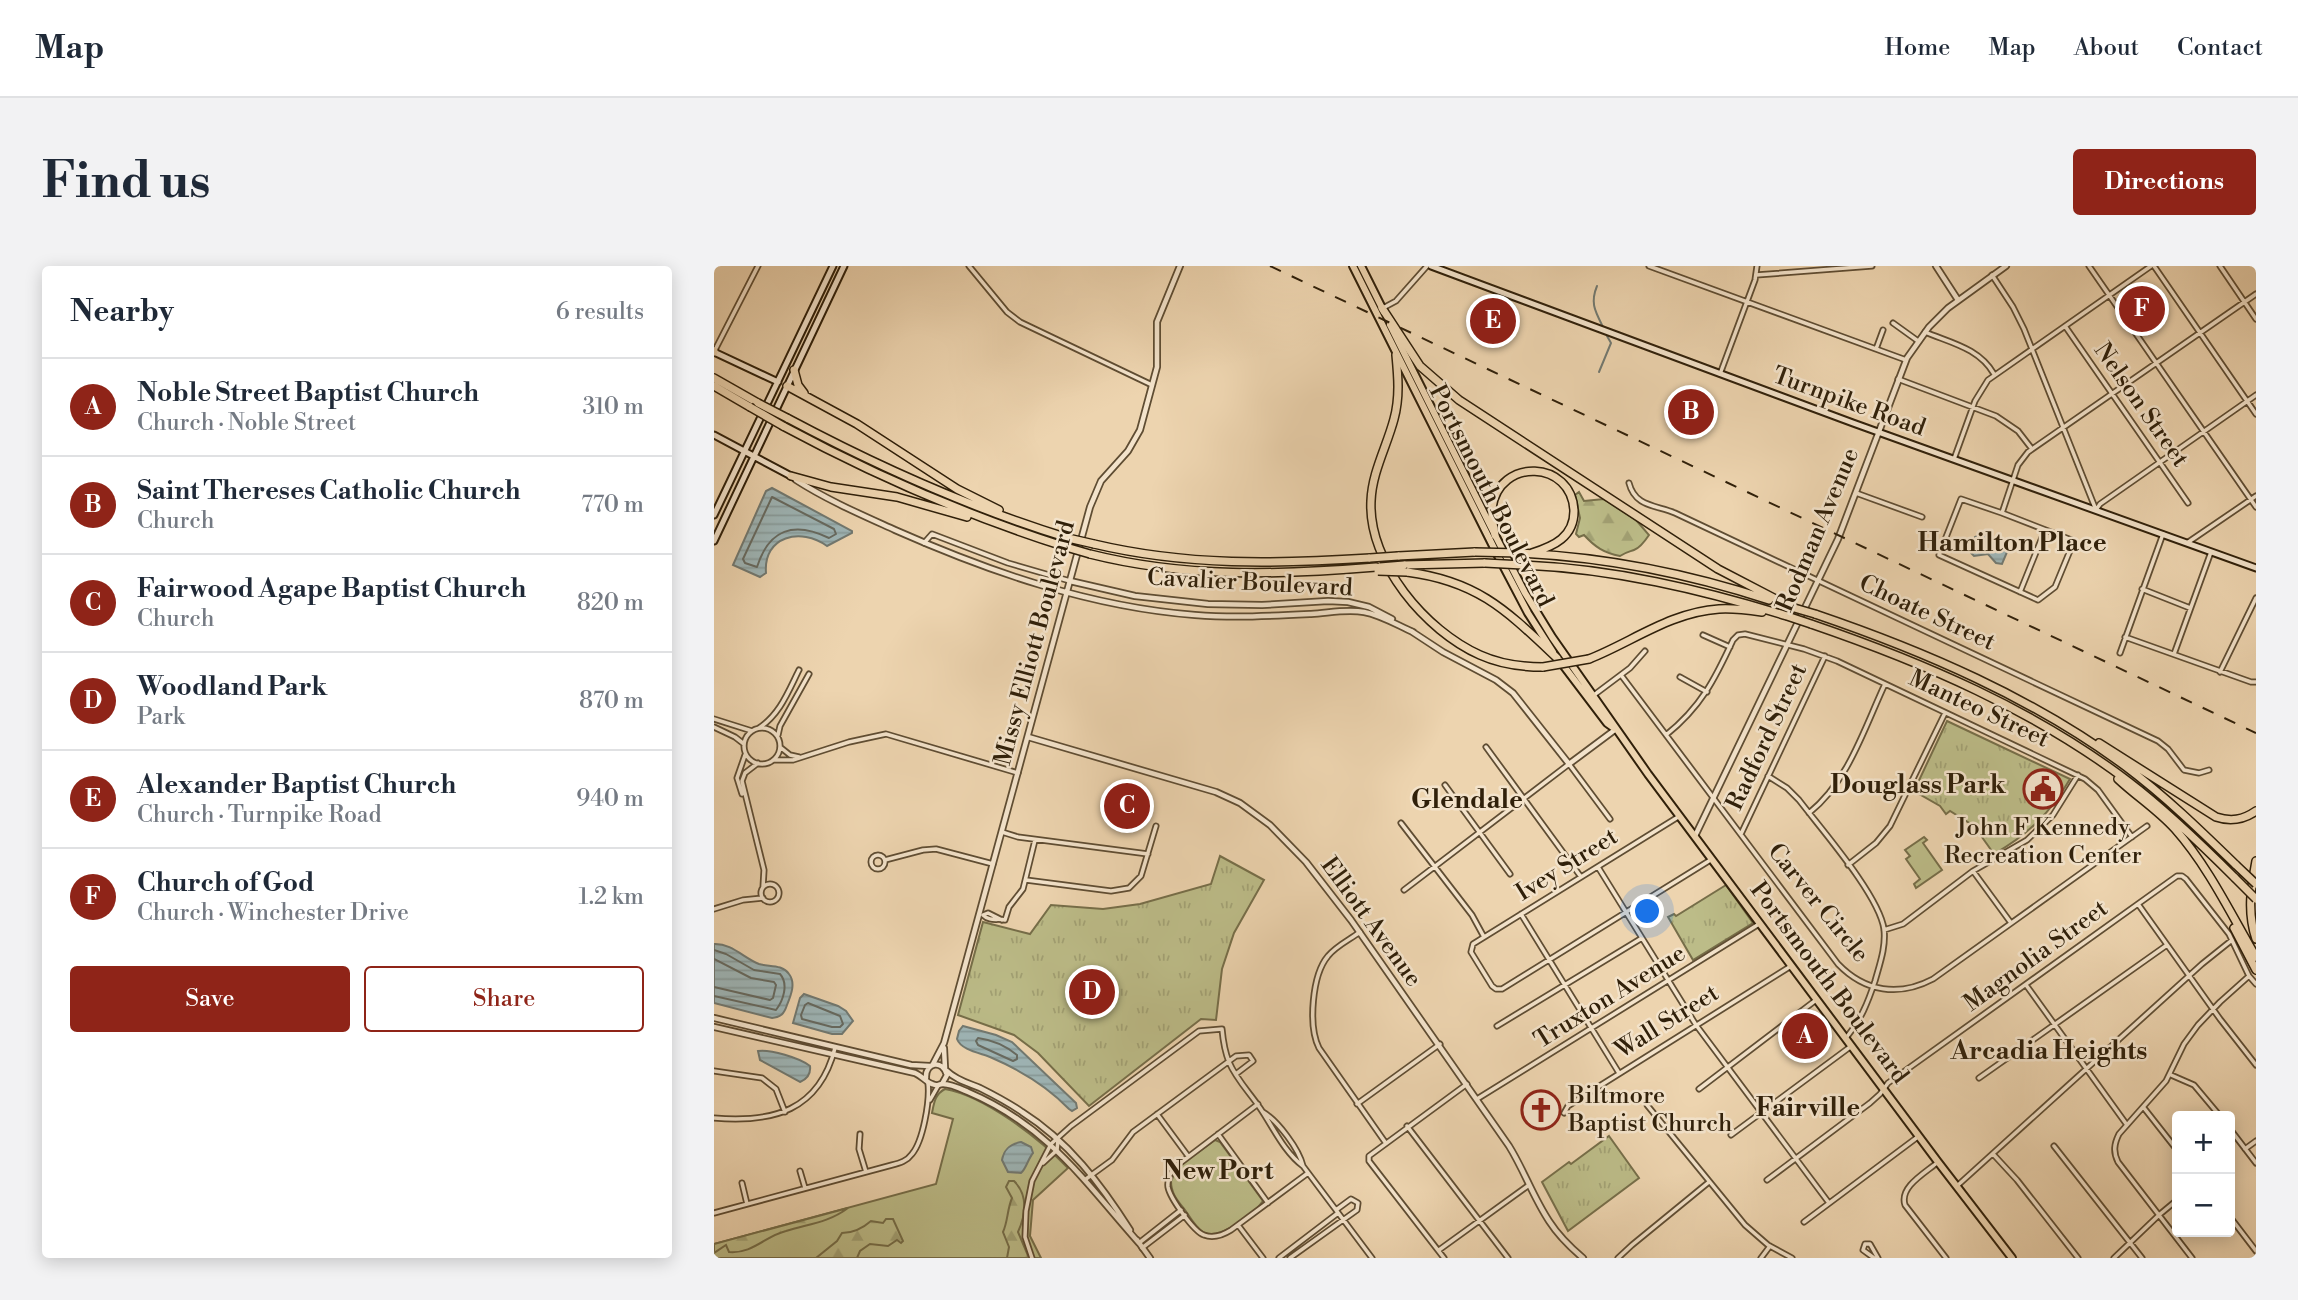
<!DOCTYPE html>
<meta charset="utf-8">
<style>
body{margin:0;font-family:"Libre Bodoni",serif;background:#f2f2f3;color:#1f2937}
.controls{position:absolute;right:21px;bottom:21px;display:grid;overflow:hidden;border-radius:7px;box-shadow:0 4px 18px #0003}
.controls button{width:63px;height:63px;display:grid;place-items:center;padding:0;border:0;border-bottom:2px solid #e0e1e3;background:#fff;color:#1f2937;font:35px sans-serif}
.you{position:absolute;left:934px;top:646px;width:24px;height:24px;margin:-18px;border:5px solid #fff;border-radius:50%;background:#1a73e8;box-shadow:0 0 0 10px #1a73e833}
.badge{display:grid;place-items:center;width:46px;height:46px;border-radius:50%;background:#8f2418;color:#fff;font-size:23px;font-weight:700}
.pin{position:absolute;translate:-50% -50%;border:4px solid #fff;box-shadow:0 2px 7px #0006}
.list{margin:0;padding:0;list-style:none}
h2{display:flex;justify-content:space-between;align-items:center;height:91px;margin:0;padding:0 28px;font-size:30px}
h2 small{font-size:23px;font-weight:400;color:#747a83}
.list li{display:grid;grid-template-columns:46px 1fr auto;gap:21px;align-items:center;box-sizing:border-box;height:98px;padding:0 28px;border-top:2px solid #e0e1e3}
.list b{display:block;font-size:26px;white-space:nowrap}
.list p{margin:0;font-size:23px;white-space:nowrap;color:#747a83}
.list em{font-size:23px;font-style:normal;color:#747a83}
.actions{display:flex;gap:14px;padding:21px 28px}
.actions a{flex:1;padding:16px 0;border:2px solid #8f2418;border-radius:7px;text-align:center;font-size:24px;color:#8f2418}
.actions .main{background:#8f2418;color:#fff}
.map{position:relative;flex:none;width:1542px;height:992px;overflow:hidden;border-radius:7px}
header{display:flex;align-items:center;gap:42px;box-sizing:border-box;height:98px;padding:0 35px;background:#fff;border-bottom:2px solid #e0e1e3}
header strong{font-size:33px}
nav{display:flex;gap:38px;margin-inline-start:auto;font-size:24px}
.intro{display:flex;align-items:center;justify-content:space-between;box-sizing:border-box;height:168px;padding:0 42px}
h1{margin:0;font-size:49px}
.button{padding:18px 32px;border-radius:7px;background:#8f2418;color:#fff;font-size:24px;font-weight:700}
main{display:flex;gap:42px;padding:0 42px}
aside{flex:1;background:#fff;border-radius:7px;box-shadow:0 4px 18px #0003}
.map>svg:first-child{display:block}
.grass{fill:#bcbc88;stroke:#766e49;stroke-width:2}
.forest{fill:url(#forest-firs);stroke:#766e49;stroke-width:2}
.park{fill:url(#park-tufts);stroke:#766e49;stroke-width:2}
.water{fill:url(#water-rules);stroke:#727971;stroke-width:2}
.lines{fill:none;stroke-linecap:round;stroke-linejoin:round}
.shore{stroke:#676a60;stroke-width:2}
.stream{stroke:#727971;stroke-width:2}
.minor-casing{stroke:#5f4d33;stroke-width:7}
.tertiary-casing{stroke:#5f4d33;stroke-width:8}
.secondary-casing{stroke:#30200a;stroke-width:9}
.primary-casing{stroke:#30200a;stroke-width:10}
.motorway-casing{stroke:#30200a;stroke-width:10}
.minor{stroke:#f3e3cb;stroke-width:3.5}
.tertiary{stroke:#f3e3cb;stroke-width:4.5}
.secondary{stroke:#f3e3cb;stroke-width:5}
.primary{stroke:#edd4af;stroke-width:6}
.motorway{stroke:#edd4af;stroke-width:7}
.rail{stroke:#30200a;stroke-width:2;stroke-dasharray:12 12;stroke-linecap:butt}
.motorway-bridge-casing{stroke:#30200a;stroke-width:10;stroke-linecap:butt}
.motorway-bridge{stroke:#edd4af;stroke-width:7}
.labels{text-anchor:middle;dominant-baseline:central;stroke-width:5;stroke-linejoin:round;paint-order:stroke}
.street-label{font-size:24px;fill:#30200a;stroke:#f3e3cb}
.poi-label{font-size:24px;fill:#30200a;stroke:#f3e3cb}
.neighbourhood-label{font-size:26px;font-weight:bold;fill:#30200a;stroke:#f3e3cb}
</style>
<header>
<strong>Map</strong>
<nav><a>Home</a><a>Map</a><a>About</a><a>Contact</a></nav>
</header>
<div class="intro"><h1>Find us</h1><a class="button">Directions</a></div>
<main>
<aside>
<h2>Nearby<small>6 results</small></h2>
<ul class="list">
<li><span class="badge">A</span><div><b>Noble Street Baptist Church</b><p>Church · Noble Street</p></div><em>310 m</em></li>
<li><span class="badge">B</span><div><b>Saint Thereses Catholic Church</b><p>Church</p></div><em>770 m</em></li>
<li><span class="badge">C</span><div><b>Fairwood Agape Baptist Church</b><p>Church</p></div><em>820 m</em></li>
<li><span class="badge">D</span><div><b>Woodland Park</b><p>Park</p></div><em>870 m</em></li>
<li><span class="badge">E</span><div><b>Alexander Baptist Church</b><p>Church · Turnpike Road</p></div><em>940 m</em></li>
<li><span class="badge">F</span><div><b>Church of God</b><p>Church · Winchester Drive</p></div><em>1.2 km</em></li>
</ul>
<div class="actions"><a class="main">Save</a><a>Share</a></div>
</aside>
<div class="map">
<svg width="1542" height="992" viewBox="0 0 1542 992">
<defs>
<pattern id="forest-firs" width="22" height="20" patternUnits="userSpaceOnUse" patternTransform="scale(1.75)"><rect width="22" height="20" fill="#bcbc88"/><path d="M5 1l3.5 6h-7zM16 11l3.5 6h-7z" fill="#a2a174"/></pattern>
<pattern id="park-tufts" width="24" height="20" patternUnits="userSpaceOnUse" patternTransform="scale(1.75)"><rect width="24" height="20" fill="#bcbc88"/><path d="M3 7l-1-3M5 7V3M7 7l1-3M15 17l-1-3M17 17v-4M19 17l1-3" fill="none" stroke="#a2a174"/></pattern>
<pattern id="water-rules" width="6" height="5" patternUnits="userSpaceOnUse" patternTransform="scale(1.75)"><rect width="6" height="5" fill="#9eb5b6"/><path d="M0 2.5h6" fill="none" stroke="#889b9b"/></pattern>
</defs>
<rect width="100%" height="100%" fill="#edd4af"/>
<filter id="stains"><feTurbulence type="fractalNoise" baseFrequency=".00286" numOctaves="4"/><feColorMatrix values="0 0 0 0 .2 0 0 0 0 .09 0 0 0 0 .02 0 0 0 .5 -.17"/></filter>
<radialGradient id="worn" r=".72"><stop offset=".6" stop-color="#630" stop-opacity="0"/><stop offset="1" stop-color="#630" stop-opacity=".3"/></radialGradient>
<path class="grass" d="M1210 571 1213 574 1209 577 1228 604 1202 622 1200 618 1206 613 1192 593 1196 590 1191 584Z
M231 823C271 830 326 873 354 902L319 934 316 970 327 992H0V978L222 918 239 853 218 847C220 837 221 828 231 823Z
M501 874 506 876 549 935C540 948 505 975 489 966 481 961 476 951 471 944 464 935 457 928 457 915L464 901Z"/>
<path class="forest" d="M865 226 870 235 890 233 922 254 935 269C931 275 926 282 920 284 914 286 912 286 906 290 890 287 881 281 870 269L865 271 862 268 866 252 861 229Z
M295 915H300C314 929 312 948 304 966L315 992H293L295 981 289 966C294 955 293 944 298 932L292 921Z
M134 942C114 957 94 958 72 965 51 970 39 988 15 986L12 979 0 987V978Z
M172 953H179L189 975 187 977 183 974 174 980 156 978 146 985 143 992H102L123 975 128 967C139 967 149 962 157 955L169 957Z"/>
<path class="park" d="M1233 455 1356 513C1337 546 1314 569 1280 588L1260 560 1236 545 1232 548 1226 540 1200 525Z
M506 590 550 614 520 667 508 703 502 754 487 753 375 840 324 787 300 769 244 749 269 656 316 668 337 639 389 643 426 638 497 618Z
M1012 619 1039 657 979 694 954 651 960 648 962 650Z
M895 870 925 912 854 965 828 916 855 896 857 898Z"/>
<path class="water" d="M58 222 138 265V267L113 280C87 261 49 270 52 307L46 311 19 299 52 225Z
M1269 268 1292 277 1293 286 1288 298 1282 297 1274 288 1260 290 1257 287 1261 271Z
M0 678C17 677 30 692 45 698 55 701 68 698 75 708 82 717 77 729 73 739 70 748 67 751 58 752L0 737Z
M90 728 124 740 132 745 139 755 128 768H118L79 757 86 732Z
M249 760 282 769 298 776 362 837 363 842 358 845 355 843C334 821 304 803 276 791 266 787 247 784 243 773L245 765Z
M44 785C56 783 86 792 96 800 97 808 93 813 86 816L46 794Z
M307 876 317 881 319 887C314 893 312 903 307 907L294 906 288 894C290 883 296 878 307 876Z"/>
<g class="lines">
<path class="shore" d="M58 231 120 263 122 268 115 272C80 255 55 263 43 301L31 297 29 293Z
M0 684 12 688 40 704 66 708C75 718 69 735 62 744L0 730
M0 693 37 712 60 716 62 719 59 732 56 734 0 721
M94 737 126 750 129 758 126 761H118L88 753 87 749 91 739Z
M264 772C279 774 292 780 303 789V793L299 795 264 779 262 775Z"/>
<path class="stream" d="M883 20C876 37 881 45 889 61
M885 106 897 77 893 70"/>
<g class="minor-casing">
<path id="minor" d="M255 0 293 46 306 56 438 119
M935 0 1192 94
M1375 0 1542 241
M1440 0 1542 148
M1506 0 1542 53
M1042 9 1158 0
M1278 9 1299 41 1310 63 1382 244 1386 238 1542 129
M669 42 682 35 713 0
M1179 57 1204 75
M1351 60 1474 237
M1211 66C1237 77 1265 82 1280 108
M1162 83 1169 64
M1 84 44 0
M1006 108 1041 14 1043 0
M1184 113 1282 150 1304 165 1318 183
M1240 193 1261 135 1274 114 1437 0
M915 217C921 241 942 239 961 247L1444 475 1454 483 1470 504 1485 507 1495 504
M1142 227 1208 251
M1288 247 1360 275 1341 321 1324 334 1225 289 1247 233 1288 247 1304 199 1314 186 1542 28
M210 277 218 268 294 297 356 315
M1473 277 1542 230
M1428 323 1476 342
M1306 326 1331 264
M989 369 1016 381
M1411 371 1537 416H1542
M1406 387 1449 268
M1460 388 1497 286
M1506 406 1542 332
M907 409 1124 698C1151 726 1185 731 1219 713L1433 560
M966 411 993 426
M880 429 916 402 931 385
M0 453 38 465
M0 461 21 471 30 478
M45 462C66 448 74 426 85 404
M30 480a18 18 0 1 1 36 0a18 18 0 1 1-36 0Z
M64 469 66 460 95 408
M952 469C987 441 1001 413 1019 374L1024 369 1031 368 1090 383 1123 395 1371 513 1384 524 1418 571
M66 481 76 489 85 491
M772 481 867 611
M60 494H79L135 476 172 468 304 507
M44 497 31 507 28 515 50 604 49 621
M1054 510 1073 522 1085 534C1107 563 1165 629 1170 663 1172 681 1166 697 1161 715 1154 736 1147 754 1132 772
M731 519 796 608
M28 528 23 512 31 489
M1095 547C1134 516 1150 463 1171 418
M964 551 759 678 757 686 778 720 782 723H788L998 593
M687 557 758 649 770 671
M288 566 304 571 434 588
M1027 568 1111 390
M157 596a7 7 0 1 1 14 0a7 7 0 1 1-14 0Z
M171 594 209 584 222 583 279 598
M1134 599 1162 577 1176 560 1231 447
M884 601 982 759 1115 937
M1259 605 1297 657
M312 614 397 625 415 622 427 610 442 560
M47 627a9 9 0 1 1 18 0a9 9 0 1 1-18 0Z
M690 624 855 498 896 553
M1424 638 1506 753 1542 799
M0 643 29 634 49 632
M807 648 905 807
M288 654 274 647 269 649C276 656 283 652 291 654L295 641 309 623 321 574
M1170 664 1189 658 1259 605 1313 574 1339 549 1364 509
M646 666C635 674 622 680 614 690 598 709 594 760 605 782L671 876
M1312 719 1413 859
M783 760 928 672
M0 805 48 812 62 823 71 846
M1457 809 1480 819 1506 850
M1265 812 1453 679
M985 823 1102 734
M931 831 933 839 1031 959 1054 979 1078 992
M763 833 1045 658
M216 834 224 820
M544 838 461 901C456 907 453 913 454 921 456 932 480 966 490 969 500 973 509 969 517 964L594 907
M643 838 726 778
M1430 842 1463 884
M850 847 854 840 868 831 1077 700
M443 848 474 890
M0 852C59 857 105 845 121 782
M693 860 794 992
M1516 863 1542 897
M146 868 145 883 152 906
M504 868 554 937
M1017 869 1136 781
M1340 880 1428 992
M1531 883 1542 875
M1279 888 1303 914 1364 992
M1224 896C1211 907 1185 921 1191 939L1232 992
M329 897 343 884 344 874
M589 900 658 992
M86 905 91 922
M372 913 398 894 419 866 522 790 535 789 539 795 522 808
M1053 914 1156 837 1166 828 1174 817 1463 610H1468L1472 613 1515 668 1535 710 1542 718
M28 917 33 938
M1243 920 1488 698 1518 674
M0 947 178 899C186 897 193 895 198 888 209 875 216 835 214 817
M1516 951 1542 985
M1090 956 1205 870
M524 959 549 992
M425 977 467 944
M428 982 471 949
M725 984 815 919
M318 992 311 971 312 945 318 915 337 878 357 860 485 765 508 763C509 774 511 786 515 796 522 813 536 827 546 842 559 861 570 886 589 900 585 883 564 855 549 846
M565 992 624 947
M576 992 643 944 644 937 637 933 622 944
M730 992 655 895V890L753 818
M904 992 918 979 995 916
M1047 992 1056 980
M1160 992 1149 984 1151 978H1156L1164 992
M1400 992 1445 949 1463 934
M1478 992 1404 896C1399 886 1400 878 1405 868L1452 815 1470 778 1484 759 1506 736 1535 710"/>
</g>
<g class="tertiary-casing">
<path id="tertiary" d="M1222 0 1244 34
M82 214C113 234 148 249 181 264 276 306 377 341 481 349 520 352 558 350 597 348 615 347 632 343 650 346 667 349 683 359 699 366
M356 315 421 330 494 338 548 339 614 335 634 336 655 341 678 353
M697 365 729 386 782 414 799 427 855 498 902 463
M314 471 502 526 526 537 556 559 592 596 637 654 795 880C810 904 819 931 835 955 844 969 856 981 869 992
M981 570 1124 273 1193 92 1215 61 1234 42 1292 0
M0 752 197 799 216 800
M0 761 201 807C208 810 212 816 218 818 225 821 223 818 229 818 237 818 247 823 254 826 334 860 370 915 425 977
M230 782 231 802
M219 798 230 777 376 241 387 215 414 185 426 164 443 101V56L466 0
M233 805C242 814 254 817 266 822 280 829 295 837 308 846 354 875 387 918 416 964
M212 812C211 796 229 793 233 809L228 818
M423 974 436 992"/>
</g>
<g class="secondary-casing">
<path id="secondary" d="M717 0 1139 157 1542 302
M0 86 64 116
M0 169 77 210
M0 249 119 0
M0 275 130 0"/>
</g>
<g class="primary-casing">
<path id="primary" d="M639 0 782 286 814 347 839 386
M647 0 670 46
M676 59 781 269 811 327 838 371 934 508 1224 896 1298 992
M846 395 893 457 900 462"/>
</g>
<g class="motorway-casing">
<path id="motorway" d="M668 42 706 100 745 134 1004 303 1077 341
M0 85V86
M682 89C684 110 686 131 680 153 673 180 658 206 657 235 654 297 712 365 766 389 786 398 807 401 829 401
M80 104 84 119 90 127
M0 112 44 137
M0 120 36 141
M73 120 143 158 243 223 285 244
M73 152C163 200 256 242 354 272
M69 160C160 209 254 250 352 281
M77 210 117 221 183 231 253 251
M781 269C780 261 777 251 778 242 785 191 858 194 860 245 860 271 840 280 818 287
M380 278C473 300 562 298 656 292
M806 287C890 291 976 308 1055 334
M376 288C471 312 565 309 662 301
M684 290 761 286
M690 299 771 297
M809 299C900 303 986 323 1073 350
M693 306C764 315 793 345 843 392
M1101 348C1210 385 1319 432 1411 500 1451 530 1486 564 1522 599
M1097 358C1208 396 1321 444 1415 516 1453 545 1487 578 1521 612
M875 393C918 376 957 346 1005 343 1020 342 1034 344 1048 346
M1385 477 1502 551C1517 556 1529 554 1542 545
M1404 513C1422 530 1444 544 1461 563 1494 600 1517 648 1542 691
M1542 595C1537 622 1533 646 1542 673
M1520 662 1542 704"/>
</g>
<use href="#minor" class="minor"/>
<use href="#tertiary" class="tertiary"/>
<use href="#secondary" class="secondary"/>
<use href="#primary" class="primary"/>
<use href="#motorway" class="motorway"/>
<path class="rail" d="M556 0 1542 467"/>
<g class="motorway-bridge-casing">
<path id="motorway-bridge" d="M44 137 73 152
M36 141 69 160
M354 272 380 278
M352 281 376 288
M761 286 806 287
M656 292 684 290
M771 297 809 299
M666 301 690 299
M664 305 693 306
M1077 341 1101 348
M1073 350 1097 358
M829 401 875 393
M1522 599 1542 618
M1521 612 1542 633"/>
</g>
<use href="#motorway-bridge" class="motorway-bridge"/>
</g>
<defs>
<g id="civic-ring" transform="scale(2.0125)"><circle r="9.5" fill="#f3e3cb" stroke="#8f2418" stroke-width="1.5"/><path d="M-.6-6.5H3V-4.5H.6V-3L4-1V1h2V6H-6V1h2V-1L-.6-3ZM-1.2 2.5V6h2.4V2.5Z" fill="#8f2418"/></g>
<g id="church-ring" transform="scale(2.0125)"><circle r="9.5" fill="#f3e3cb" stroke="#8f2418" stroke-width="1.5"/><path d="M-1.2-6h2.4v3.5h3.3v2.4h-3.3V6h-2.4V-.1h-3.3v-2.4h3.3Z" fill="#8f2418"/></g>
</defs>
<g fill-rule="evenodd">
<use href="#civic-ring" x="1329" y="523"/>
<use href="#church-ring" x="827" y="844"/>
</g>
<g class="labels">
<g class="street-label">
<text transform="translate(1135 136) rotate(20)">Turnpike Road</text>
<text transform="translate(1427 139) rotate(55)">Nelson Street</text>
<text transform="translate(777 230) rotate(63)">Portsmouth Boulevard</text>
<text transform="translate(1104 264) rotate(-67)">Rodman Avenue</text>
<text transform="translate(536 317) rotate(3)">Cavalier Boulevard</text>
<text transform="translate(1213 347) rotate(25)">Choate Street</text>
<text transform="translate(321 377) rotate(-75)">Missy Elliott Boulevard</text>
<text transform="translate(1265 443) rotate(25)">Manteo Street</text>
<text transform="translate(1053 471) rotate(-65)">Radford Street</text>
<text transform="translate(853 599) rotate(-32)">Ivey Street</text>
<text transform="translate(1104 637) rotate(51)">Carver Circle</text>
<text transform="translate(657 656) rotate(54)">Elliott Avenue</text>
<text transform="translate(1322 690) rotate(-36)">Magnolia Street</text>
<text transform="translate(1115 717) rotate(53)">Portsmouth Boulevard</text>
<text transform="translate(896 731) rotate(-32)">Truxton Avenue</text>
<text transform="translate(953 756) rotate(-32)">Wall Street</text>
</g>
<g class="poi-label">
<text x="1329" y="562">John F Kennedy<tspan x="1329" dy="28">Recreation Center</tspan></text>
<text x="854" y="830" text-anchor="start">Biltmore<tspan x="854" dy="28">Baptist Church</tspan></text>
</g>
<g class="neighbourhood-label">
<text x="1298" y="277">Hamilton Place</text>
<text x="1204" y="519">Douglass Park</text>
<text x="753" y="534">Glendale</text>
<text x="1335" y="785">Arcadia Heights</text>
<text x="1094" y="842">Fairville</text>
<text x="504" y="905">New Port</text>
</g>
</g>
<rect width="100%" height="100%" filter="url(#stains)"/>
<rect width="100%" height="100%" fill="url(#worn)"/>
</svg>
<div class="controls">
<button>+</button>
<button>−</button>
</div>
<div class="you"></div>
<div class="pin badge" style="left:1091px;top:770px">A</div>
<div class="pin badge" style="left:977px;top:146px">B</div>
<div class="pin badge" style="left:413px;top:540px">C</div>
<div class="pin badge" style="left:378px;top:726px">D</div>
<div class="pin badge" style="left:779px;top:55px">E</div>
<div class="pin badge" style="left:1428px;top:43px">F</div>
</div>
</main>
